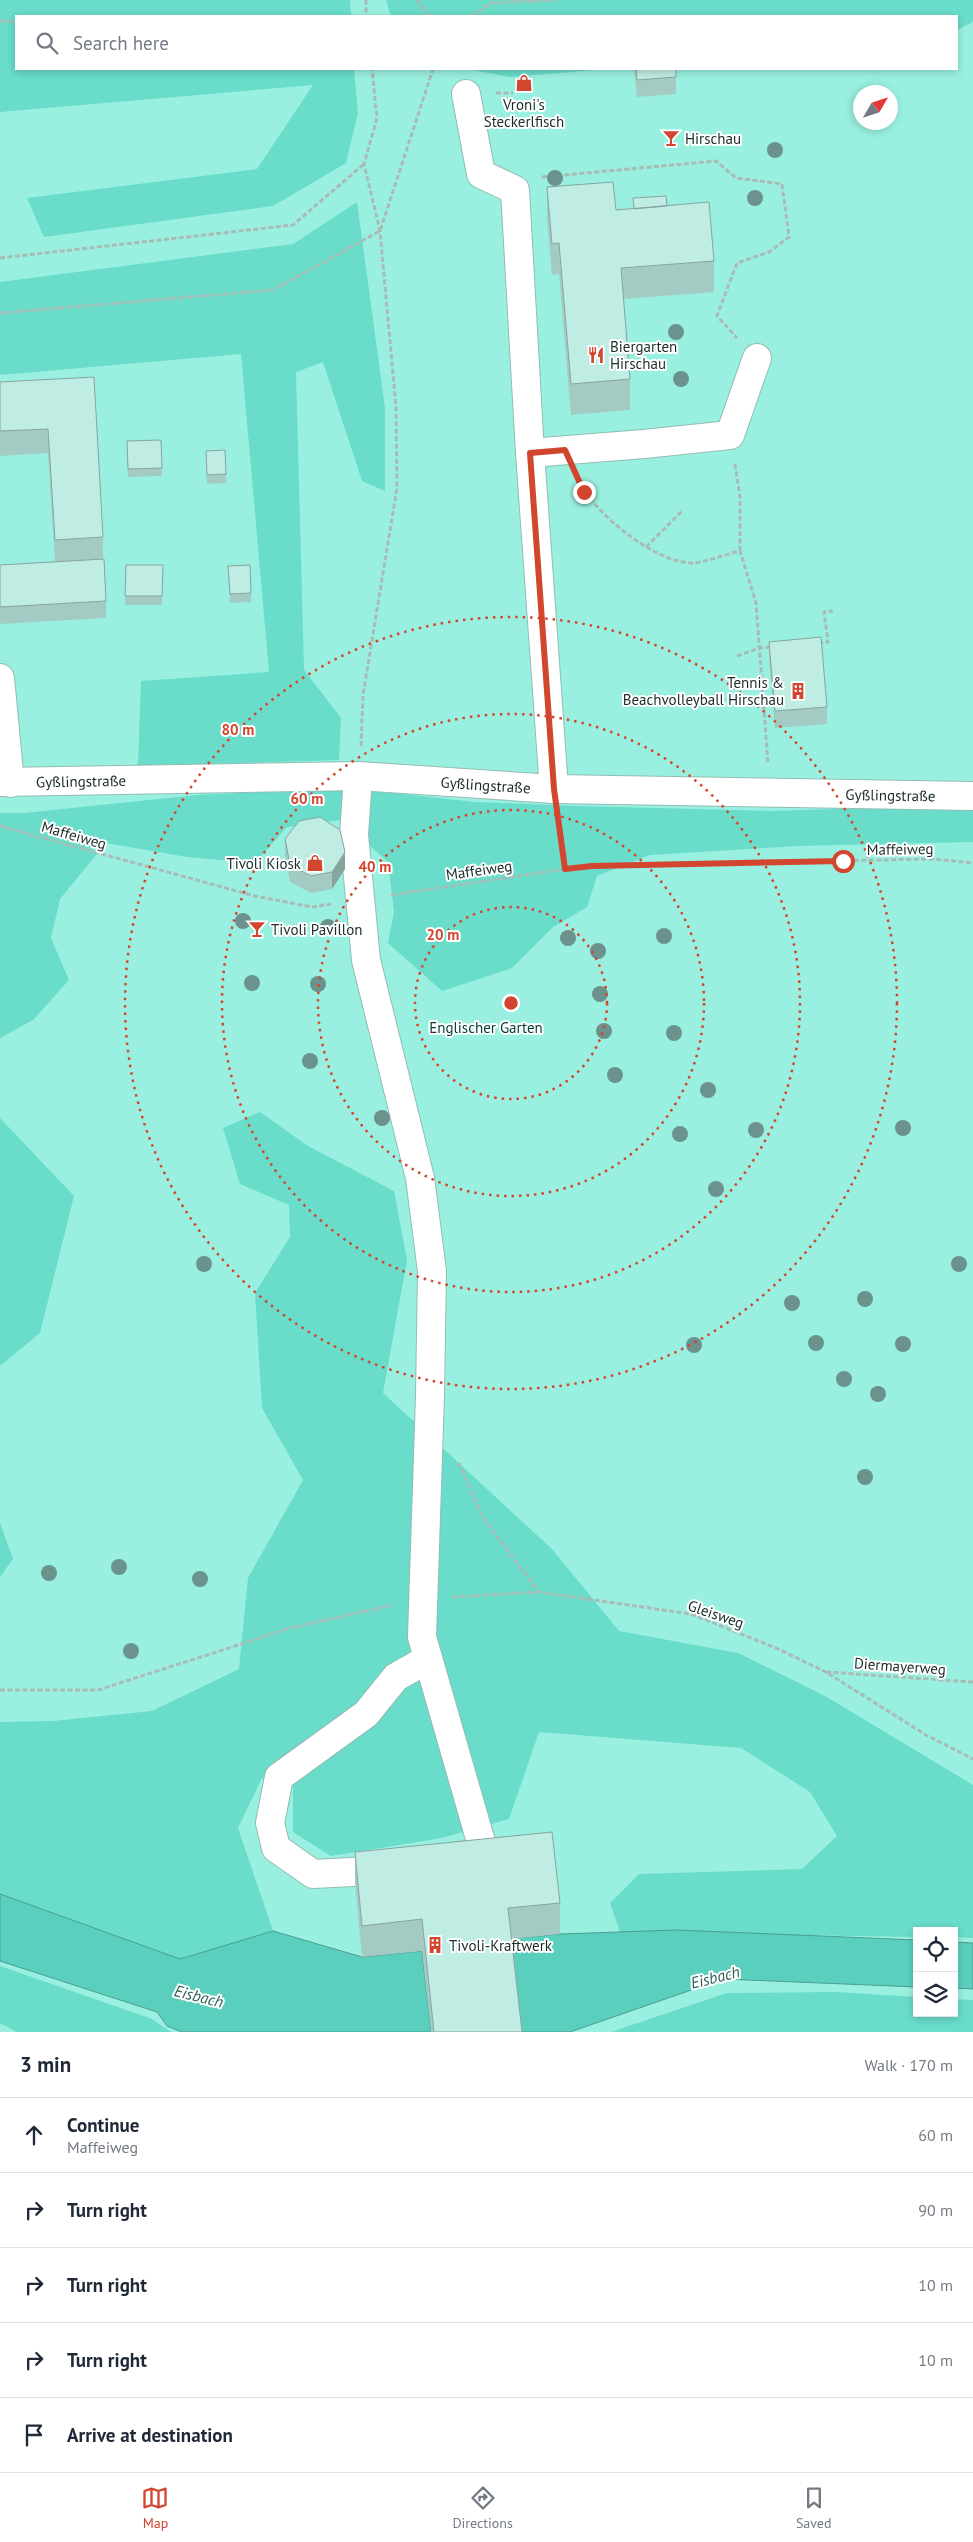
<!DOCTYPE html>
<meta charset="utf-8">
<style>
body{margin:0;font-family:"PT Sans",sans-serif;background:#f6f6f7;color:#1f2937}
.controls{position:absolute;right:15px;bottom:15px;display:grid;overflow:hidden;border-radius:0px;box-shadow:0 2px 8px #0003}
.controls button{width:45px;height:45px;display:grid;place-items:center;padding:0;border:0;border-bottom:1px solid #e0e1e3;background:#fff;color:#1f2937;font:25px sans-serif}
.compass{position:absolute;left:853px;top:85px;width:45px;height:45px;border-radius:50%;background:#fff;box-shadow:0 2px 8px #0003;rotate:51deg}
.stop{position:absolute;width:15px;height:15px;margin:-11px;border:4px solid #d24630;border-radius:50%;background:#fff}
.stop.end{background:#d24630;border-color:#fff;box-shadow:0 1px 5px #0008}
.list{margin:0;padding:0;list-style:none}
h2{display:flex;justify-content:space-between;align-items:center;height:65px;margin:0;padding:0 20px;font-size:21px}
h2 small{font-size:16px;font-weight:400;color:#747a83}
.list li{display:grid;grid-template-columns:32px 1fr auto;gap:15px;align-items:center;box-sizing:border-box;height:75px;padding:0 20px;border-top:1px solid #e0e1e3}
.list b{display:block;font-size:19px;white-space:nowrap}
.list p{margin:0;font-size:16px;white-space:nowrap;color:#747a83}
.list em{font-size:16px;font-style:normal;color:#747a83}
.icon{flex:none;width:28px;height:28px;fill:none;stroke:currentColor;stroke-width:2;stroke-linecap:round;stroke-linejoin:round}
.map{position:relative;flex:none;width:973px;height:2032px;overflow:hidden}
.search{position:absolute;background:#fff;box-shadow:0 2px 8px #0003;left:15px;right:15px;top:15px;height:55px;display:flex;align-items:center;gap:12px;box-sizing:border-box;padding:0 18px;border-radius:0px;color:#747a83;font-size:19px}
.sheet{height:440px;background:#fff}
nav{display:flex;justify-content:space-around;align-items:center;box-sizing:border-box;height:70px;border-top:1px solid #e0e1e3;background:#fff;font-size:14px;color:#747a83}
nav a{display:grid;justify-items:center;gap:2px}
nav .on{color:#d24630}
.map>svg:first-child{display:block}
.green{fill:#99f0e0;fill-rule:evenodd}
.forest{fill:#69dcca}
.water{fill:#5bcfbd;stroke:#489e91}
.lines{fill:none;stroke-linecap:round;stroke-linejoin:round}
.minor-casing{stroke:#91bdb4;stroke-width:30}
.path{stroke:#a9bbb7;stroke-width:3;stroke-dasharray:5 2.5;stroke-linecap:butt}
.minor{stroke:#fff;stroke-width:28}
.tree{fill:#6b928d}
.wall{fill:#a4cbc3}
.shaded-wall{fill:#86a59f}
.building{fill:#bfece3;stroke:#86a59f}
.route{stroke:#d24630;stroke-width:6}
.ring{fill:none;stroke:#d24630;stroke-width:2.5;stroke-dasharray:2.5 5}
.labels{text-anchor:middle;dominant-baseline:central;stroke-width:4;stroke-linejoin:round;paint-order:stroke}
.poi-label{font-size:15px;fill:#1a2c29;stroke:#fff;text-anchor:start}
.street-label{font-size:15px;fill:#1a2c29;stroke:#fff}
.park-label{font-size:15px;fill:#023b34;stroke:#fff}
.water-label{font-size:16px;font-style:italic;fill:#2e6058;stroke:#fff}
.centre{fill:#d24630;stroke:#fff;stroke-width:2.5}
.ring-label{font-size:15px;text-anchor:middle;font-weight:bold;fill:#d24630;stroke:#fff;stroke-width:4;stroke-linejoin:round;paint-order:stroke}
</style>
<div class="map">
<svg width="973" height="2032" viewBox="0 0 973 2032">
<rect width="100%" height="100%" fill="#ebfdf9"/>
<path class="green" d="M0 0H973V2032H0ZM16 16H957V69H16ZM860 92H890V122H860ZM917 1931H954V2013H917Z"/>
<path class="forest" d="M0 0H350L351 16H16V69H354L358 113 346 163 273 206 44 237 27 198 257 169 313 85 0 112Z
M386 0H973V22L957 30V16H391Z
M468 69H608L510 77Z
M357 202 385 408V491L362 481 323 362 296 372 304 670 341 718 339 760 138 766 141 681 269 672 241 354 0 375V282L293 244Z
M347 788 475 802 577 806 769 811 878 808 973 809V842L797 846 650 855 597 876 587 907 553 927 512 968 442 991 388 943 394 912 388 862 341 820 287 827 255 863 187 857 106 843 60 899 51 938 69 980 33 1020 0 1038V813H24L197 795Z
M260 1112 308 1146 394 1191 407 1260 383 1393 552 1549 619 1631 738 1653 825 1696 973 1785V1938L954 1937V1931H917V1937L620 1932 610 1903 639 1874 802 1869 837 1836 810 1792 741 1748 539 1732 509 1819 442 1838 331 1856 293 1832V1787L262 1778 238 1828 273 1931 180 1959 0 1894V1722L53 1721 152 1711 239 1669 248 1578 303 1480 262 1408 255 1293 290 1237 289 1205 240 1184 223 1128Z
M0 1118 74 1196 40 1333 0 1366Z
M0 1523 13 1559 0 1577Z
M0 1966 152 2019 171 2032H17L0 2023Z
M836 1992 917 1997V2013H954V1999L973 2000V2032H611L727 1993Z"/>
<path class="water" d="M0 1894 180 1959 273 1931 362 1957 422 1951 431 2032H182L167 2026 157 2012 0 1961Z
M677 1930 917 1940V1987L723 1979 570 2032H518L508 1939 560 1934Z
M954 1942 973 1943V1989L954 1988Z"/>
<g class="lines">
<g class="minor-casing">
<g id="minor">
<path d="M466 94 481 174 515 190 530 453 554 789"/>
<path d="M530 453 644 444 730 435 757 358"/>
<path d="M0 678 10 783"/>
<path d="M358 776 354 835 366 960 420 1178 432 1271 430 1396 422 1637 483 1849 458 1858"/>
<path id="s1" d="M0 782 358 776 554 789 973 796"/>
<path d="M391 1870 313 1874 276 1848 270 1823 279 1777 366 1714 396 1677 428 1659"/>
</g>
</g>
<path class="path" d="M366 0V16
M417 0 429 16
M472 16 491 3 555 0
M0 21 16 22
M496 93H513
M542 177 716 161 736 178 782 184 789 237 769 252 737 263 717 316 737 338
M0 258 293 225 364 164
M0 313 273 290 380 231 433 69
M735 464 740 497V551
M578 479C594 513 652 561 691 563 704 563 727 554 740 551L756 603 768 763
M646 547 683 510
M818 643 828 642 824 612 833 611
M737 656 759 648 772 647
M361 746 363 695 397 488 396 407 380 231 364 164 377 118 372 69
M558 820 565 869
M0 826 255 896 312 907 331 904
M391 895 592 865 934 859 973 863
M459 1463 482 1516 539 1592
M453 1597 539 1592 691 1614 776 1648 826 1672 926 1735 973 1759
M826 1672 973 1682
M0 1690H98L291 1628 392 1605"/>
<use href="#minor" class="minor"/>
</g>
<g class="tree">
<circle cx="775" cy="150" r="8"/>
<circle cx="555" cy="178" r="8"/>
<circle cx="755" cy="198" r="8"/>
<circle cx="676" cy="332" r="8"/>
<circle cx="681" cy="379" r="8"/>
<circle cx="243" cy="921" r="8"/>
<circle cx="328" cy="927" r="8"/>
<circle cx="664" cy="936" r="8"/>
<circle cx="568" cy="938" r="8"/>
<circle cx="598" cy="951" r="8"/>
<circle cx="252" cy="983" r="8"/>
<circle cx="318" cy="984" r="8"/>
<circle cx="600" cy="994" r="8"/>
<circle cx="604" cy="1031" r="8"/>
<circle cx="674" cy="1033" r="8"/>
<circle cx="310" cy="1061" r="8"/>
<circle cx="615" cy="1075" r="8"/>
<circle cx="708" cy="1090" r="8"/>
<circle cx="382" cy="1118" r="8"/>
<circle cx="903" cy="1128" r="8"/>
<circle cx="756" cy="1130" r="8"/>
<circle cx="680" cy="1134" r="8"/>
<circle cx="716" cy="1189" r="8"/>
<circle cx="204" cy="1264" r="8"/>
<circle cx="959" cy="1264" r="8"/>
<circle cx="865" cy="1299" r="8"/>
<circle cx="792" cy="1303" r="8"/>
<circle cx="816" cy="1343" r="8"/>
<circle cx="903" cy="1344" r="8"/>
<circle cx="694" cy="1345" r="8"/>
<circle cx="844" cy="1379" r="8"/>
<circle cx="878" cy="1394" r="8"/>
<circle cx="865" cy="1477" r="8"/>
<circle cx="119" cy="1567" r="8"/>
<circle cx="49" cy="1573" r="8"/>
<circle cx="200" cy="1579" r="8"/>
<circle cx="131" cy="1651" r="8"/>
</g>
<path class="wall" d="M634 69H676V94L637 97Z
M547 187 616 210 634 209 633 198 667 206 714 261V292L623 299 630 379V410L571 415 559 274 552 275 547 219Z
M94 377 103 537V559L106 601V618L0 624V565L55 562 48 453 0 456V382Z
M127 441 162 468V476L128 477Z
M206 451 226 474V483L207 484Z
M126 565H163L162 605H125Z
M228 566 251 593V602L230 603Z
M769 642 827 707V724L775 728 769 659Z
M285 839 345 869 332 889 311 893 290 882 285 856Z
M355 1852 560 1903V1934L512 1939 522 2032H431L422 1951 362 1957 355 1883Z"/>
<path class="shaded-wall" d="M345 852V869L332 889V872Z"/>
<path class="building" d="M636 69H676V77L637 80Z
M613 182 616 210 709 202 714 261 621 268 630 379 571 384 559 243 552 244 547 187Z
M666 196 667 206 634 209 633 198Z
M94 377 103 537 55 540 48 429 0 431V382Z
M161 440 162 468 128 469 127 441Z
M225 450 226 474 207 475 206 451Z
M104 559 106 601 0 607V565Z
M126 565H163L162 596H125Z
M250 565 251 593 230 594 228 566Z
M821 637 827 707 775 711 769 642Z
M320 817 340 830 345 852 332 872 311 876 290 865 285 839 299 821Z
M552 1832 560 1903 508 1908 522 2032H434L422 1919 362 1926 355 1852Z"/>
<g class="lines">
<path class="route" d="M584 492 565 450 530 453 554 789 565 869 592 866 843 861"/>
</g>
<g class="ring">
<circle cx="511" cy="1003" r="96"/>
<circle cx="511" cy="1003" r="193"/>
<circle cx="511" cy="1003" r="289"/>
<circle cx="511" cy="1003" r="386"/>
</g>
<defs>
<g id="shop-bare" transform="scale(1.35)"><path d="M-5-2.5h2.3a2.7 3.5 0 0 1 5.4 0H5L5.5 6h-11ZM-1.5-2.5h3a1.5 2.3 0 0 0-3 0Z" fill="#d24630" stroke="#fff" stroke-width="2.5" paint-order="stroke"/></g>
<g id="bar-bare" transform="scale(1.35)"><path d="M-6-5H6L.8 .8V4.5H3.5V6h-7V4.5H-.8V.8Z" fill="#d24630" stroke="#fff" stroke-width="2.5" paint-order="stroke"/></g>
<g id="restaurant-bare" transform="scale(1.35)"><path d="M-5-6h1v4h1v-4h1v4h1v-4h1v5L-1.5 .5V6h-2V.5L-5-1ZM5-6V6H3V1.5H1.5Q1.5-4 5-6Z" fill="#d24630" stroke="#fff" stroke-width="2.5" paint-order="stroke"/></g>
<g id="building-bare" transform="scale(1.35)"><path d="M-4-6H4V6H1V3H-1V6H-4ZM-2.5-4.3h1.7v1.8h-1.7ZM.8-4.3h1.7v1.8H.8ZM-2.5-1h1.7V.8h-1.7ZM.8-1h1.7V.8H.8Z" fill="#d24630" stroke="#fff" stroke-width="2.5" paint-order="stroke"/></g>
</defs>
<g fill-rule="evenodd">
<use href="#shop-bare" x="524" y="83"/>
<use href="#bar-bare" x="671" y="138"/>
<use href="#restaurant-bare" x="596" y="355"/>
<use href="#building-bare" x="798" y="691"/>
<use href="#shop-bare" x="315" y="863"/>
<use href="#bar-bare" x="257" y="929"/>
<use href="#building-bare" x="435" y="1945"/>
</g>
<g class="labels">
<g class="poi-label">
<text x="524" y="104" text-anchor="middle">Vroni's<tspan x="524" dy="17">Steckerlfisch</tspan></text>
<text x="685" y="138">Hirschau</text>
<text x="610" y="346">Biergarten<tspan x="610" dy="17">Hirschau</tspan></text>
<text x="784" y="682" text-anchor="end">Tennis &amp;<tspan x="784" dy="17">Beachvolleyball Hirschau</tspan></text>
<text x="301" y="863" text-anchor="end">Tivoli Kiosk</text>
<text x="271" y="929">Tivoli Pavillon</text>
<text x="449" y="1945">Tivoli-Kraftwerk</text>
</g>
<g class="street-label">
<text stroke="none"><textPath href="#s1" startOffset="81">Gyßlingstraße</textPath></text>
<text stroke="none"><textPath href="#s1" startOffset="486">Gyßlingstraße</textPath></text>
<text stroke="none"><textPath href="#s1" startOffset="891">Gyßlingstraße</textPath></text>
<text transform="translate(74 835) rotate(16)">Maffeiweg</text>
<text transform="translate(900 849) rotate(-1)">Maffeiweg</text>
<text transform="translate(479 870) rotate(-8)">Maffeiweg</text>
<text transform="translate(716 1614) rotate(19)">Gleisweg</text>
<text transform="translate(900 1666) rotate(4)">Diermayerweg</text>
</g>
<g class="park-label">
<text x="486" y="1027">Englischer Garten</text>
</g>
<g class="water-label">
<text transform="translate(715 1977) rotate(-14)">Eisbach</text>
<text transform="translate(199 1996) rotate(14)">Eisbach</text>
</g>
</g>
<circle cx="511" cy="1003" r="8" class="centre"/>
<g class="ring-label">
<text x="238" y="735">80 m</text>
<text x="307" y="804">60 m</text>
<text x="375" y="872">40 m</text>
<text x="443" y="940">20 m</text>
</g>
</svg>
<div class="controls">
<button><svg class="icon" aria-label="locate" viewBox="0 0 24 24"><circle cx="12" cy="12" r="6"/><path d="M12 2v4M12 18v4M2 12h4M18 12h4"/></svg></button>
<button><svg class="icon" aria-label="layers" viewBox="0 0 24 24"><path d="M12 4l9 5-9 5-9-5zM3 14l9 5 9-5"/></svg></button>
</div>
<svg class="compass" viewBox="-18 -18 36 36"><path d="M0-13l5 13h-10z" fill="#e53935"/><path d="M0 13l5-13h-10z" fill="#747a83"/></svg>
<div class="stop" style="left:843px;top:861px"></div>
<div class="stop end" style="left:584px;top:492px"></div>
<div class="search"><svg class="icon" aria-label="search" viewBox="0 0 24 24"><circle cx="10" cy="10" r="6"/><path d="M15 15l6 6"/></svg>Search here</div>
</div>
<section class="sheet">
<h2>3 min<small>Walk · 170 m</small></h2>
<ul class="list">
<li><svg class="icon" aria-label="ahead" viewBox="0 0 24 24"><path d="M12 20V5M6 11l6-6 6 6"/></svg><div><b>Continue</b><p>Maffeiweg</p></div><em>60 m</em></li>
<li><svg class="icon" aria-label="right" viewBox="0 0 24 24"><path d="M7 20v-9h11M14 6l5 5-5 5"/></svg><div><b>Turn right</b></div><em>90 m</em></li>
<li><svg class="icon" aria-label="right" viewBox="0 0 24 24"><path d="M7 20v-9h11M14 6l5 5-5 5"/></svg><div><b>Turn right</b></div><em>10 m</em></li>
<li><svg class="icon" aria-label="right" viewBox="0 0 24 24"><path d="M7 20v-9h11M14 6l5 5-5 5"/></svg><div><b>Turn right</b></div><em>10 m</em></li>
<li><svg class="icon" aria-label="arrive" viewBox="0 0 24 24"><path d="M6 21V4h12l-3 4 3 4H6"/></svg><div><b>Arrive at destination</b></div></li>
</ul>
</section>
<nav>
<a class="on"><svg class="icon" aria-label="map" viewBox="0 0 24 24"><path d="M3 6l6-2 6 2 6-2v14l-6 2-6-2-6 2zM9 4v14M15 6v14"/></svg>Map</a>
<a><svg class="icon" aria-label="directions" viewBox="0 0 24 24"><path d="M12 3l9 9-9 9-9-9zM9 14v-3h6M13 9l2 2-2 2"/></svg>Directions</a>
<a><svg class="icon" aria-label="saved" viewBox="0 0 24 24"><path d="M7 4h10v16l-5-4-5 4z"/></svg>Saved</a>
</nav>
